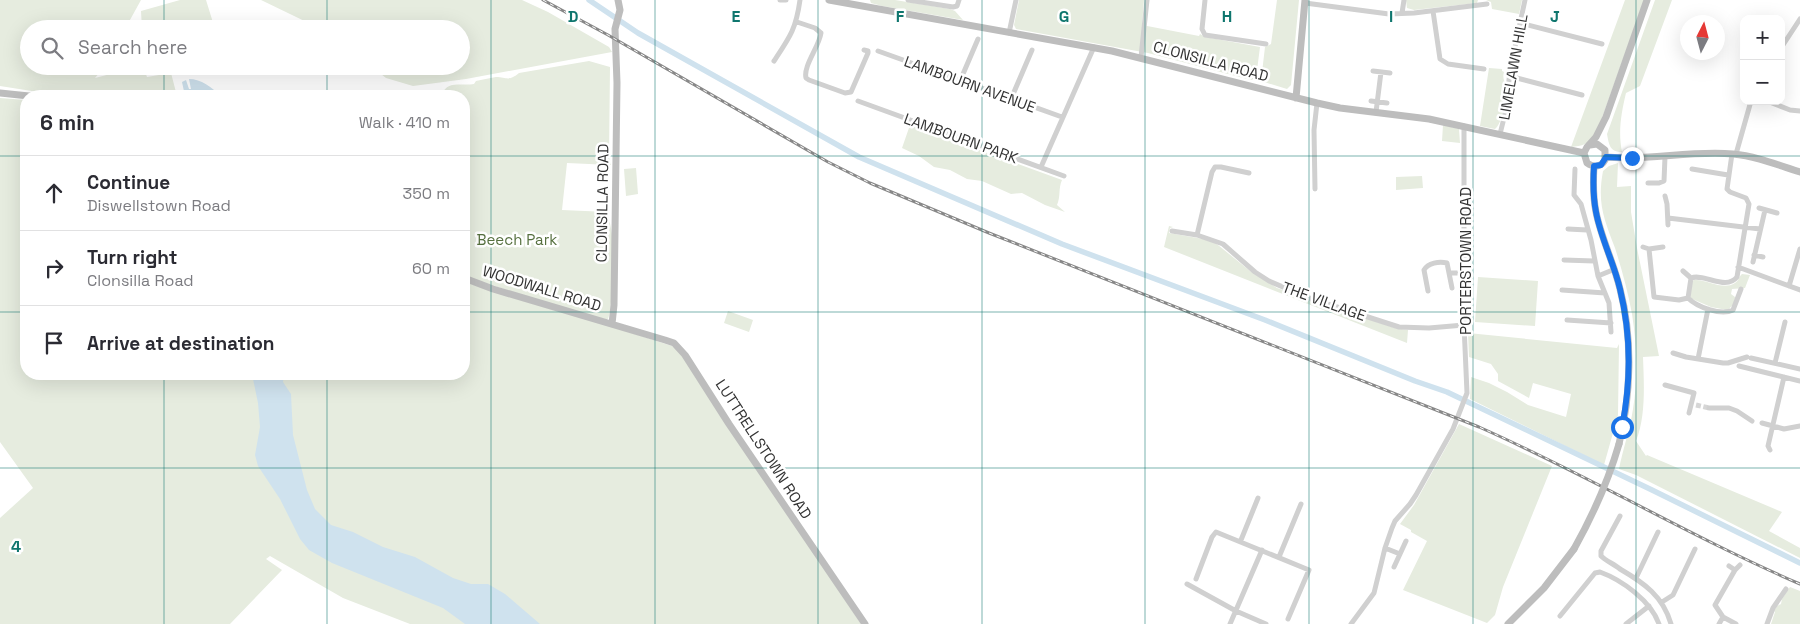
<!DOCTYPE html>
<meta charset="utf-8">
<style>
body{margin:0;font-family:"Space Grotesk",sans-serif;background:#f2f2f3;color:#2b2b33}
.controls{position:absolute;right:15px;top:15px;display:grid;overflow:hidden;border-radius:10px;box-shadow:0 5px 20px #0002}
.controls button{width:45px;height:45px;display:grid;place-items:center;padding:0;border:0;border-bottom:1px solid #e1e1e2;background:#fff;color:#2b2b33;font:25px sans-serif}
.compass{position:absolute;left:1680px;top:15px;width:45px;height:45px;border-radius:50%;background:#fff;box-shadow:0 5px 20px #0002;rotate:6deg}
.stop{position:absolute;width:15px;height:15px;margin:-11px;border:4px solid #1a73e8;border-radius:50%;background:#fff}
.stop.end{background:#1a73e8;border-color:#fff;box-shadow:0 1px 5px #0008}
.list{margin:0;padding:0;list-style:none}
h2{display:flex;justify-content:space-between;align-items:center;height:65px;margin:0;padding:0 20px;font-size:21px}
h2 small{font-size:16px;font-weight:400;color:#7c7c81}
.list li{display:grid;grid-template-columns:32px 1fr auto;gap:15px;align-items:center;box-sizing:border-box;height:75px;padding:0 20px;border-top:1px solid #e1e1e2}
.list b{display:block;font-size:19px;white-space:nowrap}
.list p{margin:0;font-size:16px;white-space:nowrap;color:#7c7c81}
.list em{font-size:16px;font-style:normal;color:#7c7c81}
.icon{flex:none;width:28px;height:28px;fill:none;stroke:currentColor;stroke-width:2;stroke-linecap:round;stroke-linejoin:round}
.map{position:relative;flex:none;width:1800px;height:624px;overflow:hidden}
.search{position:absolute;background:#fff;box-shadow:0 5px 20px #0002;left:20px;top:20px;width:450px;height:55px;display:flex;align-items:center;gap:12px;box-sizing:border-box;padding:0 18px;border-radius:28px;color:#7c7c81;font-size:19px}
.panel{position:absolute;background:#fff;box-shadow:0 5px 20px #0002;left:20px;top:90px;width:450px;height:290px;border-radius:20px}
.map>svg:first-child{display:block}
.green{fill:#e6ecdf}
.water{fill:#cfe2ee}
.lines{fill:none;stroke-linecap:round;stroke-linejoin:round}
.canal{stroke:#cfe2ee;stroke-width:5.5}
.street-tunnel{stroke:#d6d6d6;stroke-width:5;stroke-dasharray:5 2.5;stroke-linecap:butt}
.street{stroke:#d0d0d0;stroke-width:5}
.secondary{stroke:#bdbdbd;stroke-width:7}
.rail-casing{stroke:#888;stroke-width:3}
.rail{stroke:#fff;stroke-width:1;stroke-dasharray:4;stroke-linecap:butt}
.secondary-bridge{stroke:#bdbdbd;stroke-width:7}
.route{stroke:#1a73e8;stroke-width:6}
.grid{fill:none;stroke:#0f766e;stroke-width:1;stroke-opacity:0.55}
.labels{text-anchor:middle;dominant-baseline:central;stroke-width:5;stroke-linejoin:round;paint-order:stroke}
.street-label{font-size:15px;fill:#333;stroke:#fff}
.park-label{font-size:15px;fill:#56703f;stroke:#fff}
.grid-label{font-size:16px;text-anchor:middle;font-weight:bold;fill:#0f766e;stroke:#fff;stroke-width:5;stroke-linejoin:round;paint-order:stroke}
</style>
<div class="map">
<svg width="1800" height="624" viewBox="0 0 1800 624">
<rect width="100%" height="100%" fill="#fff"/>
<path class="green" d="M0 0H141L125 29H29V66H105L95 78 130 69H144L147 77 171 73 177 96H49L38 92 0 86Z
M180 0H206L215 29H142L141 11Z
M261 0H522L548 12 609 47 612 52 466 79 413 86 386 78 371 66H461V29H321Z
M870 0H895L950 9 955 11 963 20 882 6 871 3Z
M1019 0H1144L1142 25 1199 36 1200 34 1205 37 1260 47 1256 78 1251 80 1148 53 1016 29 1014 25Z
M1277 0H1299L1291 85 1287 89 1261 81 1265 47 1271 44Z
M1406 0H1478L1477 3 1414 10 1407 8Z
M1486 0H1522L1519 14 1492 9 1491 2Z
M1625 0H1644L1596 135C1589 144 1582 146 1571 147Z
M1655 0H1672L1640 86 1626 93C1621 114 1618 132 1622 152 1610 152 1609 145 1607 134Z
M589 61 610 67 609 157 611 165 567 163 562 210 608 212C609 219 611 227 612 235 613 248 613 309 608 319H605L566 309 464 276V96H442C445 80 461 86 474 84L476 81C482 80 489 78 496 77 507 77 508 82 519 73Z
M1489 68 1502 69V71L1504 72C1502 79 1505 81 1506 87 1508 96 1502 124 1495 129L1480 126Z
M0 98 26 100V374H464V282L638 335 672 346 681 353 861 624H410L343 598 270 556 266 559 282 570 230 624H0V518L33 488 0 442Z
M910 125 1062 180C1058 189 1061 196 1057 205L1065 212 1045 205 1022 193 1011 194 982 181 967 179 950 170 934 167 919 156 902 148Z
M1443 125 1459 129 1460 143 1442 141Z
M1618 163 1617 187 1631 186V212L1637 248 1659 356 1643 357C1644 384 1646 416 1636 441L1646 456 1647 455 1782 512 1769 531 1800 548V558L1636 475 1619 469C1623 449 1630 429 1633 409 1638 379 1637 345 1632 314 1628 292 1622 270 1615 248 1604 219 1597 203 1603 171L1609 166Z
M636 168 638 194 626 196 624 169Z
M1422 176 1423 188 1396 190V177Z
M1169 226 1173 227 1170 228 1169 233 1209 240 1218 245 1250 271 1277 288 1395 328 1408 330 1407 343 1164 247Z
M1742 274 1750 275 1745 288 1732 289 1731 294 1735 297C1735 303 1732 307 1727 310L1711 307 1690 298 1692 281 1694 280C1707 279 1723 291 1735 283 1739 281 1739 276 1742 274Z
M1478 277 1538 281 1535 326 1475 322Z
M728 311 753 320 749 332 724 323Z
M1468 333 1617 348 1619 344 1618 415 1604 465 1470 399 1471 377 1489 383 1507 392 1528 405 1566 417 1571 394 1533 383 1529 398 1498 381V374L1491 364 1469 357Z
M1459 424 1552 466 1503 587 1495 615 1487 623 1403 590 1427 541 1411 532V530L1400 524 1414 505Z
M1790 587 1800 591V624H1771L1775 612 1774 611 1777 606 1781 604 1782 599Z"/>
<path class="water" d="M189 79C201 79 212 87 220 96H208V93L205 91 202 93 204 96H185L182 82 186 80 189 89H191Z
M252 374H284L283 382 291 394 293 435 307 490 315 509 331 525 353 532 383 547 415 557 453 578 471 584H488L505 594 540 624H465L443 608 332 563 309 550 300 539 280 499 258 466 255 455 260 427 258 403Z"/>
<g class="lines">
<path class="canal" d="M589 0 638 33 859 157 1062 244 1265 320 1415 381 1447 392 1652 490 1800 563"/>
<path class="street-tunnel" d="M1696 405 1709 408"/>
<path class="street" d="M780 0H786
M908 0 953 7 957 6 959 0
M1205 0 1202 29 1205 35 1266 44
M1305 3 1389 14 1414 13 1487 4
M1433 11 1440 59 1448 64 1484 69
M1402 13 1404 0
M797 22 815 28 821 33C819 47 803 66 806 78L809 80 845 93 851 92 868 53V51L864 50
M1520 23 1602 44
M1009 33 1016 0
M1781 48 1800 19
M878 51 1062 117
M1141 57 1147 0
M774 61C790 37 796 29 800 0
M1373 71 1390 73
M1509 76 1582 95
M960 81 978 39
M1011 99 1032 50
M858 101 1064 176
M1371 101 1387 103
M1767 101 1790 110 1800 111
M1376 112 1381 72
M1500 134 1506 110 1510 70 1525 0
M1732 154 1727 189 1730 192 1746 198 1749 204 1737 277C1726 291 1704 273 1691 278L1688 298C1697 307 1721 316 1733 310L1741 289
M1736 154 1751 101
M1041 167 1094 47
M1575 169 1574 195 1581 204 1591 240 1598 276 1609 303 1611 332
M1692 169 1728 175
M1648 183H1659L1664 181 1665 157
M1315 189 1314 130 1317 103
M1665 196 1667 204 1668 225
M1759 208 1777 213
M1668 218 1760 229
M1568 229 1587 230
M1172 231 1197 235 1223 244 1255 272 1269 281 1309 298 1399 327 1429 328 1464 325
M1197 235 1212 172 1215 167H1221L1249 173
M1643 247 1649 249 1663 247
M1649 249 1654 297 1679 300 1688 298
M1754 255 1763 257
M1564 260 1594 261
M1753 262 1765 210
M1738 267 1800 290
M1683 271 1691 278
M1449 273H1464
M1598 276 1615 269
M1789 286 1800 249
M1562 290 1605 293
M1428 291 1424 270C1428 263 1439 261 1447 263L1452 288
M1567 320 1611 323
M1673 353 1686 357 1723 363H1728L1747 357
M1751 358 1800 369
M1698 359 1708 309
M1775 363 1785 322
M1739 366 1800 381
M1665 385 1694 393 1689 413
M1709 408H1729L1737 411 1752 421
M1762 423 1784 429 1800 426
M1770 450 1768 446 1784 377
M1620 516 1601 551V556C1606 561 1614 564 1620 569 1644 583 1663 596 1671 624
M1241 540 1258 498
M1385 548 1400 554
M1279 557 1301 504
M1729 566 1735 570
M1394 567 1406 541
M1636 578 1658 532
M1196 579 1212 537 1216 532 1309 570 1288 619
M1187 584 1236 611 1266 624
M1662 602 1673 595 1695 549
M1560 616 1595 573 1600 572C1622 580 1651 601 1659 624
M1230 624 1262 550
M1351 624 1374 593 1385 548 1392 528 1395 521 1410 504 1416 495 1453 429 1467 393 1464 325V126
M1626 624 1649 606
M1719 624 1723 617
M1736 624 1723 617 1715 605 1735 570 1740 565
M1767 624 1773 608 1786 589"/>
<path class="secondary" d="M829 0 1112 51 1317 103 1340 108 1429 119 1584 153
M0 93 29 96
M1296 98 1305 0
M1590 145 1597 144 1605 150V160C1601 167 1594 168 1587 163L1584 153 1587 147 1596 137 1606 117 1647 0
M1606 157C1649 161 1691 150 1733 154 1756 156 1778 165 1800 172
M1594 166C1593 182 1593 197 1596 212 1601 238 1614 263 1620 289 1633 339 1631 395 1619 444
M464 278 493 289 665 340 674 343 685 355 729 424 865 624
M612 324 614 305 617 83 615 29 620 10 618 0
M1508 624 1544 588 1574 549"/>
<g class="rail-casing">
<path id="rail" d="M543 0 608 35 828 162 870 183 989 233 1479 427C1588 475 1691 537 1800 584"/>
</g>
<use href="#rail" class="rail"/>
<path class="secondary-bridge" d="M1574 549C1593 515 1608 482 1619 444"/>
</g>
<g class="lines">
<path class="route" d="M1622 427C1631 382 1631 334 1620 289 1614 263 1601 239 1596 212 1593 197 1593 182 1594 166L1601 165 1606 157 1632 158"/>
</g>
<path class="grid" d="M164 0V29M327 0V29M491 0V624M655 0V624M818 0V624M982 0V624M1145 0V624M1309 0V624M1473 0V624M1636 0V624M164 66V96M327 66V96M0 156H26M464 156H1800M0 312H26M464 312H1800M164 374V624M327 374V624M0 468H1800"/>
<g class="labels">
<g class="street-label">
<text transform="translate(1211 61) rotate(15)">CLONSILLA ROAD</text>
<text transform="translate(1513 67) rotate(-80)">LIMELAWN HILL</text>
<text transform="translate(970 84) rotate(20)">LAMBOURN AVENUE</text>
<text transform="translate(961 138) rotate(20)">LAMBOURN PARK</text>
<text transform="translate(602 203) rotate(-89)">CLONSILLA ROAD</text>
<text transform="translate(1465 261) rotate(-90)">PORTERSTOWN ROAD</text>
<text transform="translate(542 288) rotate(17)">WOODWALL ROAD</text>
<text transform="translate(1324 301) rotate(20)">THE VILLAGE</text>
<text transform="translate(764 449) rotate(57)">LUTTRELLSTOWN ROAD</text>
</g>
<g class="park-label">
<text x="517" y="239">Beech Park</text>
</g>
</g>
<g class="grid-label">
<text x="573" y="22">D</text>
<text x="736" y="22">E</text>
<text x="900" y="22">F</text>
<text x="1064" y="22">G</text>
<text x="1227" y="22">H</text>
<text x="1391" y="22">I</text>
<text x="1555" y="22">J</text>
<text x="16" y="552">4</text>
</g>
</svg>
<div class="controls">
<button>+</button>
<button>−</button>
</div>
<svg class="compass" viewBox="-18 -18 36 36"><path d="M0-13l5 13h-10z" fill="#e53935"/><path d="M0 13l5-13h-10z" fill="#7c7c81"/></svg>
<div class="stop" style="left:1622px;top:427px"></div>
<div class="stop end" style="left:1632px;top:158px"></div>
<div class="search"><svg class="icon" aria-label="search" viewBox="0 0 24 24"><circle cx="10" cy="10" r="6"/><path d="M15 15l6 6"/></svg>Search here</div>
<section class="panel">
<h2>6 min<small>Walk · 410 m</small></h2>
<ul class="list">
<li><svg class="icon" aria-label="ahead" viewBox="0 0 24 24"><path d="M12 20V5M6 11l6-6 6 6"/></svg><div><b>Continue</b><p>Diswellstown Road</p></div><em>350 m</em></li>
<li><svg class="icon" aria-label="right" viewBox="0 0 24 24"><path d="M7 20v-9h11M14 6l5 5-5 5"/></svg><div><b>Turn right</b><p>Clonsilla Road</p></div><em>60 m</em></li>
<li><svg class="icon" aria-label="arrive" viewBox="0 0 24 24"><path d="M6 21V4h12l-3 4 3 4H6"/></svg><div><b>Arrive at destination</b></div></li>
</ul>
</section>
</div>
